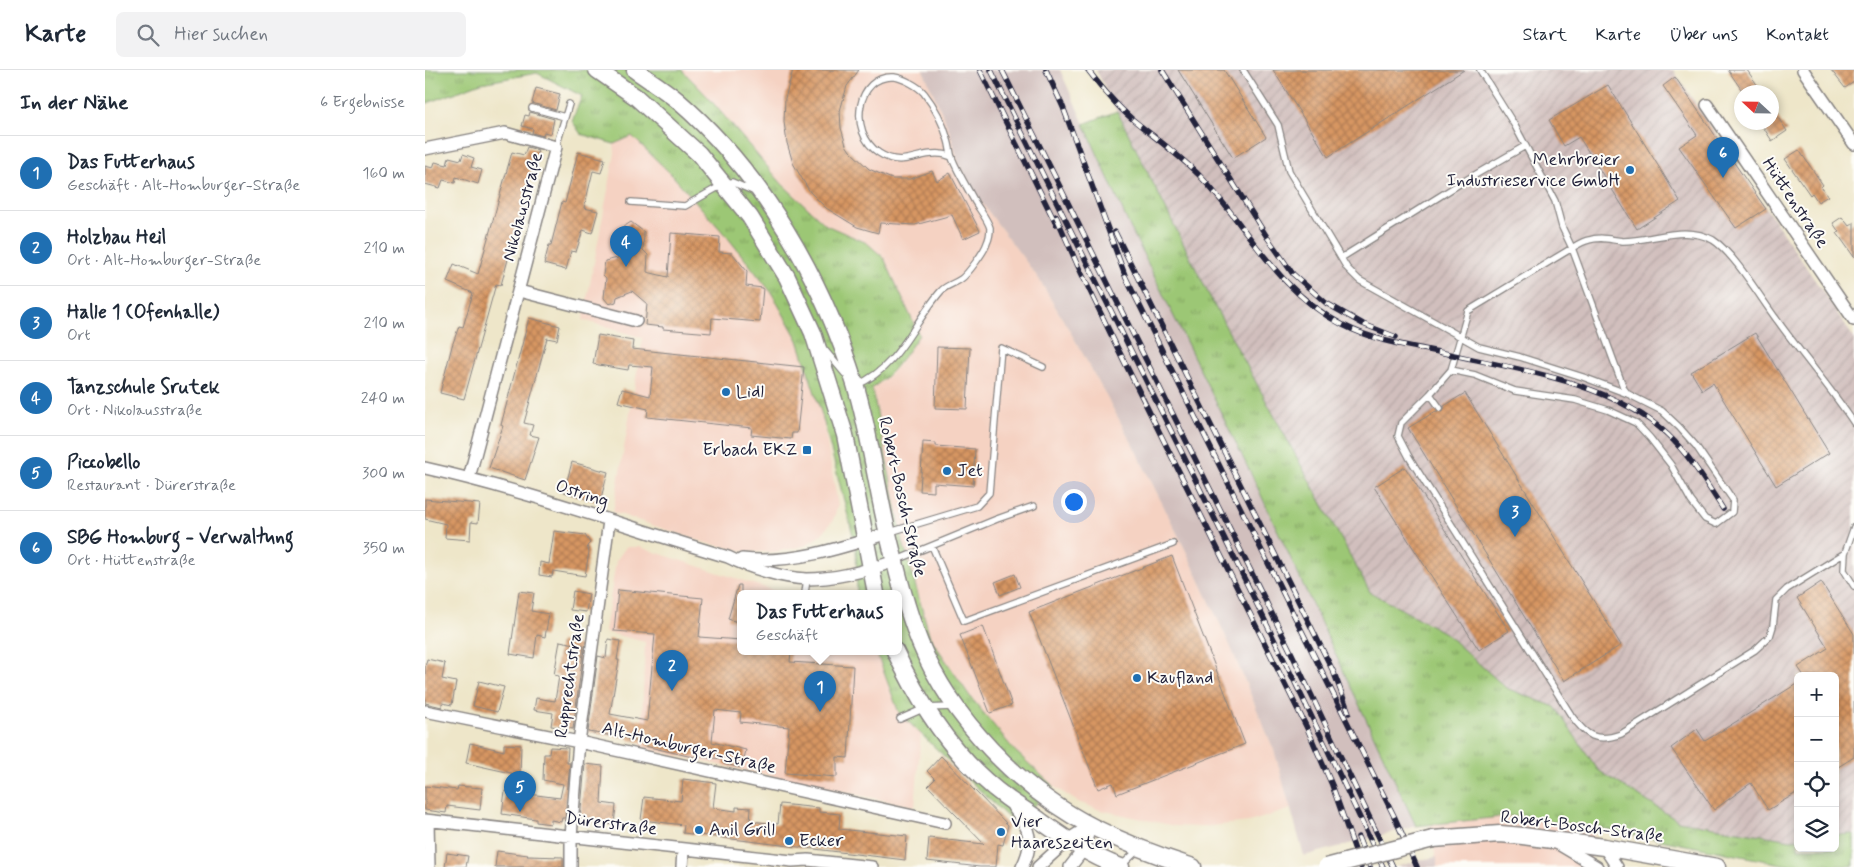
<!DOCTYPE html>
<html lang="de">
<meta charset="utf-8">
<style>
body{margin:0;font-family:Mynerve,sans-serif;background:#f2f2f3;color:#1f2937}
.controls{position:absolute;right:15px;bottom:15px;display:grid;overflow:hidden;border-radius:8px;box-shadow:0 2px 8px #0003}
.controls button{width:45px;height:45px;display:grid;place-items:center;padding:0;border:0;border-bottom:1px solid #e0e1e3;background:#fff;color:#1f2937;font:25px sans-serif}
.compass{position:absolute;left:1309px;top:15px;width:45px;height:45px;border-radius:50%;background:#fff;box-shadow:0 2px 8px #0003;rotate:292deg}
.you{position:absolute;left:648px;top:431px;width:18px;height:18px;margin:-12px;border:4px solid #fff;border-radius:50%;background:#1a73e8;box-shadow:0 0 0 8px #1a73e833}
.badge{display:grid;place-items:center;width:32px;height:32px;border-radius:50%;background:#1f6fb2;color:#fff;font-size:16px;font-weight:700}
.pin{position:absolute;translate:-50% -41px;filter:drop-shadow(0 1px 2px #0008)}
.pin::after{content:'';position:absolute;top:26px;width:18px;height:15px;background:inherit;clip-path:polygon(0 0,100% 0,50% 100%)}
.popup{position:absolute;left:312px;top:520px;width:165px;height:65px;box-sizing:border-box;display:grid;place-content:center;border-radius:8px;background:#fff;filter:drop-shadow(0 1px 4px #0005);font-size:16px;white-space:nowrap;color:#747a83}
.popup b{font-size:19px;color:#1f2937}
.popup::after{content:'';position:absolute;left:50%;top:100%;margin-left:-10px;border:10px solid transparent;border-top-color:#fff}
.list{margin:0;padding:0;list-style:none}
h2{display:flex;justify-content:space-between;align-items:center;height:65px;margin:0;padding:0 20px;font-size:21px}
h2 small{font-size:16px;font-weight:400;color:#747a83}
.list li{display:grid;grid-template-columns:32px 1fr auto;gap:15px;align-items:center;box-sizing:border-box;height:75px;padding:0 20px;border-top:1px solid #e0e1e3}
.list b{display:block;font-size:19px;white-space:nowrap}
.list p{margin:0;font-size:16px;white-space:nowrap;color:#747a83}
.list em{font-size:16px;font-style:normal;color:#747a83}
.icon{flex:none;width:28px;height:28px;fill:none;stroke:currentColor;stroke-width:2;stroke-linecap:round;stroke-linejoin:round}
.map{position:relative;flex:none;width:1429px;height:797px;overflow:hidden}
header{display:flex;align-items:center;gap:30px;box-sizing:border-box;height:70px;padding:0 25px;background:#fff;border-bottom:1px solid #e0e1e3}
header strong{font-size:24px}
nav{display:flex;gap:28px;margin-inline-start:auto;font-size:18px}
.search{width:350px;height:45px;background:#f2f2f3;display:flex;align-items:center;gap:12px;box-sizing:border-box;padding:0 18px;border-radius:8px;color:#747a83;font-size:19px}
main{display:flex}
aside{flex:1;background:#fff}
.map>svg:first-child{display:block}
.built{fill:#f5d2c2}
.industrial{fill:url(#industrial-furrows)}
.railway{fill:#d1bfbd}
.grass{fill:url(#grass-tufts);stroke:#5f7458}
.building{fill:url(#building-cross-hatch)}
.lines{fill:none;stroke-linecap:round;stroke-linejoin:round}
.lane-casing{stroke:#888482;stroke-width:8}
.street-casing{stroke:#888482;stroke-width:14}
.secondary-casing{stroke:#888482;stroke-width:19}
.lane{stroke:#fff;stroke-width:5.5}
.street{stroke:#fff;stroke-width:11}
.secondary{stroke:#fff;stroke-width:16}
.rail-casing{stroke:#22223b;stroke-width:5.5}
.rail{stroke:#fdfcf7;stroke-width:4;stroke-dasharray:11;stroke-linecap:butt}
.secondary-bridge-casing{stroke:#888482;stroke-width:19;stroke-linecap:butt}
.secondary-bridge{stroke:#fff;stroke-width:16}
.poi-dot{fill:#1f6fb2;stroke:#fdfcf7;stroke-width:2}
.labels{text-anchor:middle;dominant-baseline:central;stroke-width:4;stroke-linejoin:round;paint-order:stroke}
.poi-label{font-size:18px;fill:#22223b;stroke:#fdfcf7;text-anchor:start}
.street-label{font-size:18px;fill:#22223b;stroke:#fdfcf7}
</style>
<header>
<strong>Karte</strong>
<div class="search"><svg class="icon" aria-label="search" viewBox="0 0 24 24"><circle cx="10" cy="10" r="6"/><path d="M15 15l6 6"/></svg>Hier suchen</div>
<nav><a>Start</a><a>Karte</a><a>Über uns</a><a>Kontakt</a></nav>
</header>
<main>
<aside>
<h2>In der Nähe<small>6 Ergebnisse</small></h2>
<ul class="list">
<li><span class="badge">1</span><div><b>Das Futterhaus</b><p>Geschäft · Alt-Homburger-Straße</p></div><em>160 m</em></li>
<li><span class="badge">2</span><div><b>Holzbau Heil</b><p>Ort · Alt-Homburger-Straße</p></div><em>210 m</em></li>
<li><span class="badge">3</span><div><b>Halle 1 (Ofenhalle)</b><p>Ort</p></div><em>210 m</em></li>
<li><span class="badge">4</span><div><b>Tanzschule Srutek</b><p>Ort · Nikolausstraße</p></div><em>240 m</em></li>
<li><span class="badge">5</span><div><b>Piccobello</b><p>Restaurant · Dürerstraße</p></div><em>300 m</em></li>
<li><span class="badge">6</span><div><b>SBG Homburg - Verwaltung</b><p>Ort · Hüttenstraße</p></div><em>350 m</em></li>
</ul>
</aside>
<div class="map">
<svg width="1429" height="797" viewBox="0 0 1429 797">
<defs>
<pattern id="industrial-furrows" width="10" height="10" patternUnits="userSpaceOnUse" patternTransform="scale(1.25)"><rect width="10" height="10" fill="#d1bfbd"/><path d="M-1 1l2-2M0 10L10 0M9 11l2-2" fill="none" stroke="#b3a4a3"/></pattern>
<pattern id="grass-tufts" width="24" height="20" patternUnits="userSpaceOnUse" patternTransform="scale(1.25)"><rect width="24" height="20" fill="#9cc774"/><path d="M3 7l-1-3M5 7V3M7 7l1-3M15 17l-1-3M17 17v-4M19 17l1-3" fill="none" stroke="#7fa160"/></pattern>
<pattern id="building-cross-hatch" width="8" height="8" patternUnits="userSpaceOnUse" patternTransform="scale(1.25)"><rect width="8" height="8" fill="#d79662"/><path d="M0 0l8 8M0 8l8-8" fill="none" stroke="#ae7a52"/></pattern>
</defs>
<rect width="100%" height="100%" fill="#fdfcf7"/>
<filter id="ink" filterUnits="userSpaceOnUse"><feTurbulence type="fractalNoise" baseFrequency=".02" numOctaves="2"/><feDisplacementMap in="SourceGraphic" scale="10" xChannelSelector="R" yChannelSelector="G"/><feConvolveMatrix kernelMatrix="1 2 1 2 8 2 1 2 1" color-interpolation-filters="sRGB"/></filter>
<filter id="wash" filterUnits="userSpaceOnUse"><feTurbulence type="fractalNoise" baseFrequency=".0096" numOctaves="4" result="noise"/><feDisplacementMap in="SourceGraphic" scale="20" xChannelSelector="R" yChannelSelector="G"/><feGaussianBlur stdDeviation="1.12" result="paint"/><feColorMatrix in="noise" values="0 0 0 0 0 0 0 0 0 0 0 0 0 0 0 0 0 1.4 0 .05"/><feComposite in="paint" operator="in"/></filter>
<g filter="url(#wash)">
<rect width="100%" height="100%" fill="#eee6c9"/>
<path class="built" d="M257 0H498L524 59 535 97 557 133 614 209 653 275 707 373 761 481 804 573 849 680 866 739 824 752 776 757 750 756 675 740 653 732 628 716 589 680 543 625 505 567 478 472 447 318 457 312 472 297 494 265 459 188 442 173 401 155 357 114 283 27Z
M207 66 247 105 303 168 346 222 373 270 397 345 413 435 408 450 396 465 380 476 350 482H322L281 473 188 442 218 268 158 250 190 83 189 74Z
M201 477H214L350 521 365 523H316V581H451L474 643 496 664 490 737 216 678 220 572 180 562 191 491Z
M1084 746 1170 757 1165 797H1012L1005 754Z"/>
<path class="industrial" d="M671 0H1248L1429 268V764L1410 765V606H1373V769L1366 770 1253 751 1173 700 1130 637 1081 618 1020 563 945 522 789 235Z"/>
<path class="railway" d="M498 0H635L705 157 829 410 991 756 879 786 849 680 804 573 761 481 707 373 653 275 614 209 557 133 535 97 524 59Z
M1012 787V797H971L1000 789Z"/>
<path class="grass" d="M0 0H257L283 27 357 114 401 155 442 173 459 188 494 265C480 285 468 304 447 318L478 472 505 567 544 625 589 680 628 716 591 755 474 643 451 581H474V523H432L431 477 397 345 373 270 346 222 303 168 247 105 207 66 189 74 156 64 147 51 157 26 112 3 56 13 0 34Z
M692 41 789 235 945 522 1020 563 1081 618 1130 637 1173 700 1253 751 1366 770 1373 769V778H1410V765L1429 764V796L1362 795 1170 757 1085 746 991 756 829 410 705 157 659 54Z"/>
<g id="blocks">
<path class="building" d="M368 0H434L422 16 415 41 416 58 421 75 425 81 444 99 467 109H485L507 101 512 111 525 103 555 161 538 169 527 145 490 155 455 153 453 163 432 157 401 138 385 122 376 107 368 93 362 73 359 52 360 28Z
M753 0H799L841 67 808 88Z
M848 0H1039L903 87Z
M1303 0H1322L1337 22H1318Z
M1406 0H1429V12L1420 18Z
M1250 7 1341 139 1311 158 1254 77 1272 65 1238 16Z
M1183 15 1255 131 1212 159 1154 67 1139 76 1124 50Z
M111 18 135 24 131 40 107 33Z
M1346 37 1362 61 1347 71 1335 52H1346Z
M105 42 129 49 126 64 119 62 118 66 107 63 108 59 97 56 100 45 104 46Z
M102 77 113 80 76 215 71 214 39 329 15 323 27 276 34 256 38 257 48 223 22 212 29 194 53 204 87 82 99 85Z
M1374 80 1398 115 1396 117 1403 126 1393 132 1387 123 1385 125 1360 89Z
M153 82 180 89 176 103 168 101 159 138 173 141 167 163 158 160 151 182 146 181 141 200 119 194 124 175H126L137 132 140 133Z
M38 84 49 88 46 97 57 100 53 114 31 107 30 113 18 110 15 118 0 114V96L8 98 10 92 22 95 24 87 36 90Z
M1417 147 1424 156 1429 152V187L1412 163 1414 162 1408 153Z
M206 152 219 162 218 180 223 185 222 202 243 207 246 163 295 167 294 182 307 183 322 201 321 216 338 218 335 252 287 248 286 263 238 259V257L220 255 222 234 207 221 192 227 191 232 184 234 179 228 181 208 178 205 180 191 193 188 195 159Z
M104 248 135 256 132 270 122 268 99 353 108 355 105 365 114 367 100 410 64 398 78 356 76 355Z
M1330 263 1404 383 1351 416 1288 313 1277 320 1266 302Z
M173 265 208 271 207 279 379 297 372 363H367L366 369 326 365 327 358 222 347 223 339 193 332 197 319 225 326 228 297 204 295 203 300 168 294Z
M512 277 545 278 542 339 510 338Z
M1040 323 1196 575 1139 611 983 358 1011 341 1017 342 1019 339V336Z
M498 372 511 373V376L550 379 548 416 509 413V422L495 421Z
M147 392 183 402 176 428 173 427 172 432 139 422Z
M980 397 1084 561 1054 580 949 417Z
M0 429 55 434 53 453 46 452 45 470 20 468 21 454 0 449Z
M129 461 160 465 165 473 162 476 164 482 160 506 128 501 127 507 114 505 115 492 124 494Z
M747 486 820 674 692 724 688 713 673 719 604 542Z
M590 504 595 517 575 525 570 512Z
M1396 512 1429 564V687L1410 699V606H1379L1373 597 1403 578 1372 528Z
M313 515H316V553L303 549Z
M193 520 278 528 274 567 316 570V581H366L365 592 428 596 423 688 412 687V707L360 703 364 657 315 652 316 643 290 640 287 672 321 680 317 698 299 694 300 689 263 686 220 676V673L203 670V668L163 662 173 586 181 588 183 569 195 571 192 590H194L185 644 222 651 230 564 189 561Z
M94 521 109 523 106 541 124 544 120 567 112 565 109 588 85 584Z
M148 521 164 524 161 542 145 540Z
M558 556 587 635 565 643 535 565Z
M135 571 159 576 148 659 126 656 128 643 109 640 111 628 130 631 134 606 129 605Z
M2 589 20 593 17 609 31 612 27 635 17 633V637L0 633V597Z
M54 611 79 617 72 642 48 636Z
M1373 613V722L1343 740 1326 713 1289 740 1246 678 1272 659 1280 671Z
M45 673 79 681V674L96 675 95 705 41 693Z
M125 677 143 678 142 693H145L140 748H137L136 752 126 750V754L111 752V749L77 744 80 721 135 728 138 714 118 710 119 684H124Z
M516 686 583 755 578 775 573 774 571 797H555L502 791 504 768 559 774 503 716 510 709 502 701Z
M160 694 178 696 176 733 191 735 189 755 155 750Z
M258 709 291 713 288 738 311 741V737L326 738 325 751 353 754 355 734 394 738V742L415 744 414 759 482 766 480 790 258 763 259 755 216 750 219 727 256 731Z
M0 716 32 720 33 716 57 718 55 740 22 736 21 743 0 740Z
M72 781 103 785 102 786 138 787V797H70Z
M22 783 43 786 41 797H20Z"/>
</g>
</g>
<g filter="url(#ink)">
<use href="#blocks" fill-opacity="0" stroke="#888482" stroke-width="1"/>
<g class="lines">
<g class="lane-casing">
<path id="lane" d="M818 0 853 55 864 101 922 198 934 210 1054 277 1095 287 1158 307 1203 324 1237 341 1254 357 1271 376 1308 430 1307 442 1291 454 1280 449 1266 431 1246 395 1225 368 1211 353 1183 340 1150 330 1090 321 1050 305 1026 300
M1055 0 1090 56 1130 131 1137 157 1147 178C1152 175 1158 171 1164 170 1176 166 1186 170 1198 171 1227 171 1260 154 1288 170 1309 183 1336 229 1352 250 1377 285 1405 317 1429 353
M107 38 140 47
M131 77 144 34
M206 132 260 136 299 114 307 112 328 121
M916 188 1036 113 1100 76
M399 279 420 304
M432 315C474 297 488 253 516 221 521 215 529 214 536 209 542 205 560 181 562 173 564 169 565 162 565 158 563 150 554 139 550 132 542 117 533 103 527 88 525 82 525 76 523 70 518 53 510 37 499 23 493 16 478 8 469 7 432 4 422 62 454 83 478 99 493 81 516 84 520 84 524 86 527 87
M1005 324 976 353 973 366 984 387 1146 645C1161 666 1171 673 1196 664L1330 580 1345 566 1348 556 1351 530 1362 519 1420 483
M1015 338 1005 324 1026 300 1043 241 1147 178 1199 319 1203 324
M1429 457 1420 483 1419 500 1429 516
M465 462 552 436 564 423 576 278 618 297
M507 476 539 551 748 474
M472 490 572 449 609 436
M380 523 382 509
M475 649 500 638 527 637
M696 796 713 780"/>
</g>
<g class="street-casing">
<path id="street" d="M1378 0 1429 74
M1282 35 1429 250
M0 79 80 63 131 77 44 408
M94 221 211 251
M0 398C103 421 202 457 303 487 325 498 357 508 382 509 410 509 444 500 470 491
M317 489C367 494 416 478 463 463
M0 641 154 672 520 753
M588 737C605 758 610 772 597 797
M0 750 367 791 383 790 447 797
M3 751 4 797
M1130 772 1172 797
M1179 777 1192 797
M146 797V766L154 672 184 451
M257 797 258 780
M613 797 644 769 665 756
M645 797 659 779 665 756"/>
</g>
<g class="secondary-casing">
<path id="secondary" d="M172 0 211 27 274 84 325 147 362 207 388 263 420 365 451 523
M210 0C224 10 239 19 252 30 337 103 397 208 430 314 445 363 451 415 463 464 472 501 481 538 495 573 526 648 595 720 668 757 700 773 733 786 768 797
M470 581C496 637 531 691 582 728 593 736 605 743 617 752 641 769 667 787 696 797
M1008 769 1075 764 1098 766 1179 777 1292 797"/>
</g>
<use href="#lane" class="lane"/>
<use href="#street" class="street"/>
<use href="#secondary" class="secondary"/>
<g class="rail-casing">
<path id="rail" d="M555 0 631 154
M566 0C697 265 833 529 958 797
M577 0 867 584 968 797
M621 0 638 37 701 208 969 746 992 797
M663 0C676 17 690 34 706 48 729 67 753 84 774 105 824 157 850 220 918 255 949 271 984 276 1019 283 1091 299 1188 312 1243 365 1266 387 1281 413 1298 439
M737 0 842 167 868 204 901 233 938 254 971 267
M631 146 652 194 692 277 882 658 907 715 936 797
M690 162 909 603 924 643
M933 767 945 797"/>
</g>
<use href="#rail" class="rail"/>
<g class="secondary-bridge-casing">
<path id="secondary-bridge" d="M901 797 1008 769"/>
</g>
<use href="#secondary-bridge" class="secondary-bridge"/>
</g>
</g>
<g class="poi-dot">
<circle cx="1205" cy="100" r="5"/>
<circle cx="301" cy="322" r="5"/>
<rect x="377" y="375" width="10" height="10" rx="2.5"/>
<circle cx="522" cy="401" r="5"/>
<circle cx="712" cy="608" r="5"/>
<circle cx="274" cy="760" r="5"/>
<circle cx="576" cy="762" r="5"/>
<circle cx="364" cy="771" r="5"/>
</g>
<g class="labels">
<g class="poi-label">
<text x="1195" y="90" text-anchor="end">Mehrbreier<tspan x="1195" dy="21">Industrieservice GmbH</tspan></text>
<text x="311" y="322">Lidl</text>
<text x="372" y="380" text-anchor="end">Erbach EKZ</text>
<text x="532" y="401">Jet</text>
<text x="722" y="608">Kaufland</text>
<text x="586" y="752">Vier<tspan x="586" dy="21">Haareszeiten</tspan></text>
<text x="284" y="760">Anil Grill</text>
<text x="374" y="771">Ecker</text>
</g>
<g class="street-label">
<text transform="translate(1370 133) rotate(56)">Hüttenstraße</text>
<text transform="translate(98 137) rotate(-75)">Nikolausstraße</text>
<text transform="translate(157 424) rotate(18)">Ostring</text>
<text transform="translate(477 427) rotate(77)">Robert-Bosch-Straße</text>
<text transform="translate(145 606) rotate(-82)">Rupprechtstraße</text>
<text transform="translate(264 678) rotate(13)">Alt-Homburger-Straße</text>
<text transform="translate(186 754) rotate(7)">Dürerstraße</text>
<text transform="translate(1157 757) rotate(7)">Robert-Bosch-Straße</text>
</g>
</g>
</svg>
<div class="controls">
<button>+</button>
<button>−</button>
<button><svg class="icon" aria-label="locate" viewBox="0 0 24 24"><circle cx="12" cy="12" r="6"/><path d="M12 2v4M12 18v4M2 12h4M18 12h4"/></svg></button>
<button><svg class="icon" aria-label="layers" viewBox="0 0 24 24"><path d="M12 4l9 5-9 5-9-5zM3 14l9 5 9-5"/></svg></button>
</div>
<svg class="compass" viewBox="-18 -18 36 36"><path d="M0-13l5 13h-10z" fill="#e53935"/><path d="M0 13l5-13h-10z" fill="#747a83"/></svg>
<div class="you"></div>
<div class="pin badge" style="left:395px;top:642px">1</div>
<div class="popup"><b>Das Futterhaus</b>Geschäft</div>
<div class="pin badge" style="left:247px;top:621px">2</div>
<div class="pin badge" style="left:1090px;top:467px">3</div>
<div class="pin badge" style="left:201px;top:197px">4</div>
<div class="pin badge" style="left:95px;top:742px">5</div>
<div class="pin badge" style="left:1298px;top:108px">6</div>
</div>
</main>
